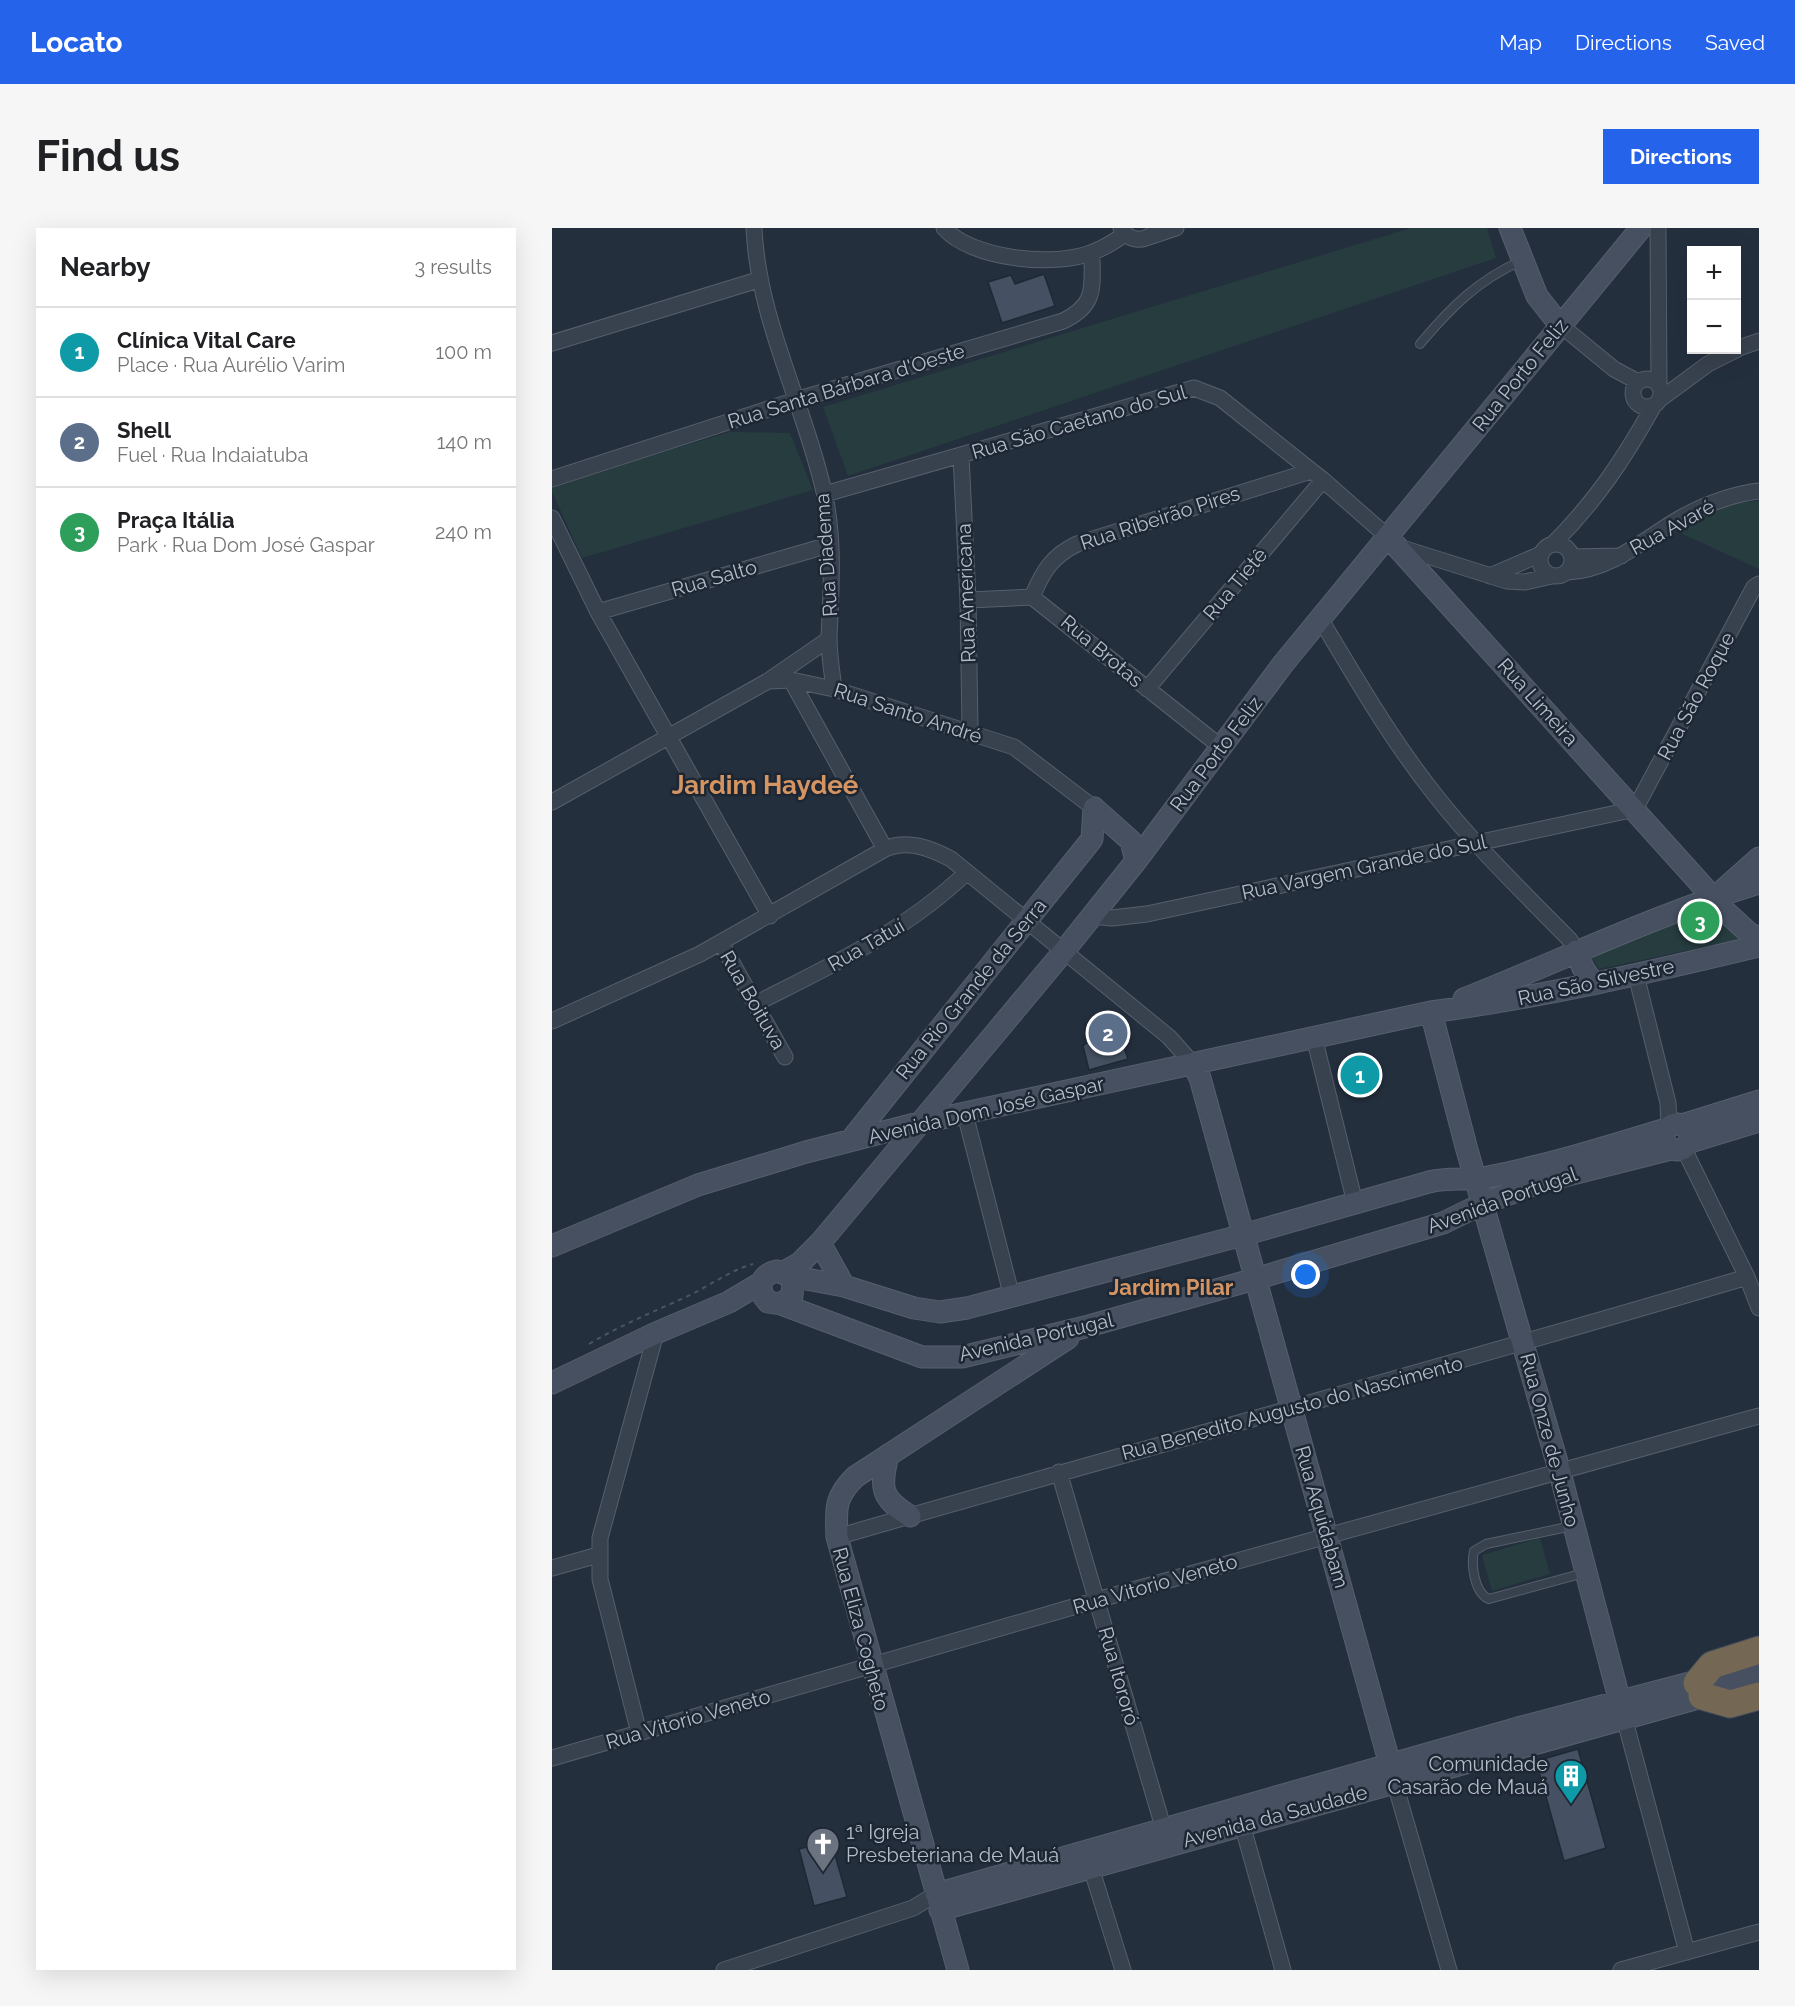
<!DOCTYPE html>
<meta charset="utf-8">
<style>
body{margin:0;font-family:Raleway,sans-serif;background:#f6f6f6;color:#202124}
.controls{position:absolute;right:18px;top:18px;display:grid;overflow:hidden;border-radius:0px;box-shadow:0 6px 24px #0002}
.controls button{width:54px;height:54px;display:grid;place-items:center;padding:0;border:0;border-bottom:2px solid #e0e0e0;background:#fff;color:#202124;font:30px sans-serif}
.you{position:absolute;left:754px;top:1047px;width:21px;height:21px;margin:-15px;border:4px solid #fff;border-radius:50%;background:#1a73e8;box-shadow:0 0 0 9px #1a73e833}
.badge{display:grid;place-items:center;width:39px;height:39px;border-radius:50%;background:#2563eb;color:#fff;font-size:20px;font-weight:700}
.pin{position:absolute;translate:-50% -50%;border:3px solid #fff;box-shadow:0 2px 6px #0006}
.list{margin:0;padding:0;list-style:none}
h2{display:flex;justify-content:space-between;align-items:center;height:78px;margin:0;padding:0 24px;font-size:26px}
h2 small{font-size:20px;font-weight:400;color:#757577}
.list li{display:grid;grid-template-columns:39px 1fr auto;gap:18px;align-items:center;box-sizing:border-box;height:90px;padding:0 24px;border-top:2px solid #e0e0e0}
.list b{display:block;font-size:22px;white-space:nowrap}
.list p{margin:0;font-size:20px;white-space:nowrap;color:#757577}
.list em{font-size:20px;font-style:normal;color:#757577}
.map{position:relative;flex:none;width:1207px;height:1742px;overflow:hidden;border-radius:0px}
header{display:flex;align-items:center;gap:36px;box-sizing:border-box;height:84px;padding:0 30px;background:#2563eb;color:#fff}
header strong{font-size:28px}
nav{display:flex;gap:33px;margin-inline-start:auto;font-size:21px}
.intro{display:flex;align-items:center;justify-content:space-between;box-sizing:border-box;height:144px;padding:0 36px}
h1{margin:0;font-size:42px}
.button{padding:15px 27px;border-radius:0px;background:#2563eb;color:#fff;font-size:21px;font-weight:700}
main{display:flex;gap:36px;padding:0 36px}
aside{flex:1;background:#fff;border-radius:0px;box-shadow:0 6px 24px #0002}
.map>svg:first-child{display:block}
.green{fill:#263c3f}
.building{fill:#455162;stroke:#1f2835;stroke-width:1.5}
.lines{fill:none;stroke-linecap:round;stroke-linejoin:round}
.lane-casing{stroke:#565f6c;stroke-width:10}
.street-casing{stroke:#565f6c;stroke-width:17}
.secondary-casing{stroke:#565f6c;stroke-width:23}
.highway-casing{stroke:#434c59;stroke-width:29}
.path{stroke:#44595c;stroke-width:2;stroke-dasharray:4.5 4.5;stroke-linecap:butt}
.lane{stroke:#38414e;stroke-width:8}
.street{stroke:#38414e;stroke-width:15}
.secondary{stroke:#465061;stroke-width:21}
.highway{stroke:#746855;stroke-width:27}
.labels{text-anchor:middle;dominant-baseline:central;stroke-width:5;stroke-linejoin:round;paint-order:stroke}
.street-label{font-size:20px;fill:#b4bcc9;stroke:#1d2633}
.poi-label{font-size:20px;fill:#b4bcc9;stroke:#1d2633;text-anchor:end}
.quarter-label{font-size:22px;font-weight:bold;fill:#d59563;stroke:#1d2633}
.district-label{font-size:26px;font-weight:bold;fill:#d59563;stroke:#1d2633}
</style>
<header>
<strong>Locato</strong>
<nav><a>Map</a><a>Directions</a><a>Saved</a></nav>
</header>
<div class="intro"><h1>Find us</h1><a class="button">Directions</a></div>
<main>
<aside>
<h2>Nearby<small>3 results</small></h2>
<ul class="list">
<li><span class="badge" style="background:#0f9aa8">1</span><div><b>Clínica Vital Care</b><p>Place · Rua Aurélio Varim</p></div><em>100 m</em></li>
<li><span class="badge" style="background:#5c6f8a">2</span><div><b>Shell</b><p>Fuel · Rua Indaiatuba</p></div><em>140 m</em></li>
<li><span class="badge" style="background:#2e9e5b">3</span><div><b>Praça Itália</b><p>Park · Rua Dom José Gaspar</p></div><em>240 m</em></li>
</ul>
</aside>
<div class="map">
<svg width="1207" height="1742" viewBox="0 0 1207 1742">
<rect width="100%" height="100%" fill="#242f3e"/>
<path class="green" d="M859 0H935L944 30 296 248 271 179Z
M178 204 238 205 261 262 30 330 0 264V257Z
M1207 273V341L1126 304 1166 276Z
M1161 677 1195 710 1047 741 1037 726Z
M988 1310 998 1346 940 1363 930 1327Z"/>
<path class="building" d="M492 46 503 78 450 95 436 54 459 47 463 56Z
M562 791 576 831 537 842 531 818Z
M818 834 825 852 796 858 791 841Z
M1026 1521 1054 1620 1012 1633 984 1533Z
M279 1613 295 1669 262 1678 247 1621Z"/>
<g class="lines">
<g class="lane-casing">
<path id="lane" d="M868 116C898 80 926 52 969 33
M1020 1298 934 1316 922 1323C919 1336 922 1365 937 1371L1032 1345"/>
</g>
<g class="street-casing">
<path id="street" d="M202 0C206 92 252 175 272 264 283 311 279 363 277 410 277 427 280 444 282 461
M392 0C419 31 503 40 541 24 552 20 563 13 573 6
M569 0C578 15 596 15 605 0
M1106 0 1107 157
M597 9 624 0
M1007 96 1062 141 1086 154
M0 115 206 52
M1184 121 1207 113
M1081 165a14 14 0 1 1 28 0a14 14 0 1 1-28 0Z
M1107 172 1156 136 1184 122
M409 228 416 372 418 503
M0 251 244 172 511 93C545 77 540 59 540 25
M273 266 642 160 668 170 771 252 837 310
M0 290 46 384 218 688
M988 332a16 16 0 1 1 32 0a16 16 0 1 1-32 0Z
M1000 317C1044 273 1072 231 1102 177
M847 319 955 353 973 354 1000 348
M1020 329 1069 328
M1016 344C1061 342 1094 309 1132 288 1155 276 1181 266 1207 263
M938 348 989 326
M480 369C491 343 500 328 525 316L759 243
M416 372 480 369 669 519
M46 384 277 317
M769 392C805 452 840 513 884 568 925 620 972 665 1018 712L1024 723
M239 452 333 621
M216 453 277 411
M595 461 771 252
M0 574 216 453 239 452 282 461 462 519 542 580
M540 688 560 690 595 686 1083 581 1202 359 1207 356
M169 715 233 829
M1084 747 1116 875 1117 898
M203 776C278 738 354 703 415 644
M0 793 148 726 333 621C355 611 378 620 399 631L617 809 641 836
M762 809 803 975
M413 886 460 1069
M1132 921 1195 1049 1207 1080
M507 1244 614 1609
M285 1309C588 1221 893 1139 1195 1049
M0 1340 46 1327
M1072 1489 1135 1724
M87 1505 48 1351V1310L104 1105
M0 1530 545 1372 1207 1188
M843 1556 897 1742
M688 1589 731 1742
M536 1630 571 1742
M172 1742 361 1680 384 1666
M1069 1742 1207 1704"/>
</g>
<g class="secondary-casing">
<path id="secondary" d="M958 0 985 68 1007 96
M837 310 1174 684 1198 706 1207 709
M542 580 579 613 584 633
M1171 662 1207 630
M1024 723 1031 740 1042 756
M912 771C1010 732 1105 686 1207 655
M879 784 915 922 1007 1241 1068 1474
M641 836 648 850 842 1551
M1112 909a13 13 0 1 1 26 0a13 13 0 1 1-26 0Z
M1130 897 1207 873
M299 912 540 611 542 580
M1138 914 1207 893
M268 1015 292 1058
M0 1018 146 957 254 924 367 895 879 784C990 769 1099 744 1207 718
M232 1044 248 1035 268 1015 512 723 584 633 731 436 1089 0
M238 1048 241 1054 240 1068 229 1076 216 1074C204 1061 208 1047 225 1043L238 1048 292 1058 362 1080 388 1084 415 1080 691 1007 877 954C897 949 917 953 936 949 997 937 1055 919 1114 901
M229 1076 370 1129H410L533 1099 703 1051 891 995 930 976 992 953 1119 921
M0 1155 104 1105 177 1074 209 1055
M336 1227C328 1259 328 1270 358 1288
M384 1666 966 1500 1207 1437
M388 1682 1207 1453
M406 1742 285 1309C284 1281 282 1270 303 1249L516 1110"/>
</g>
<g class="highway-casing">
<path id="highway" d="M1145 1455 1160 1437 1207 1422
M1150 1468 1178 1476 1207 1468"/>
</g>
<path class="path" d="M37 1116C69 1097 101 1084 134 1069 158 1058 176 1043 201 1036"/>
<use href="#lane" class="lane"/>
<use href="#street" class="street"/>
<use href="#secondary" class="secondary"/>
<use href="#highway" class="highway"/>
</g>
<defs>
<g id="building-pin" transform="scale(1.725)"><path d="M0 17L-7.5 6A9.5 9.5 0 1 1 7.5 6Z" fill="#0f9aa8" stroke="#1d2633"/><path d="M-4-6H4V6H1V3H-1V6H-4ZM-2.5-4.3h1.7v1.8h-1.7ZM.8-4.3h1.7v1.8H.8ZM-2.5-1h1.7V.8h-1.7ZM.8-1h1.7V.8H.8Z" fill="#fff"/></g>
<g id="church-pin" transform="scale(1.725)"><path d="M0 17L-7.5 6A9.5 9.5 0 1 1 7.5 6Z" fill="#6b7280" stroke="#1d2633"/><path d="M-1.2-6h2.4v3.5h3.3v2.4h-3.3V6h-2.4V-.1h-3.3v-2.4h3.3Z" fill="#fff"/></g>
</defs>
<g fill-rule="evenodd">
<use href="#building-pin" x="1019" y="1548"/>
<use href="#church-pin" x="271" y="1616"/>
</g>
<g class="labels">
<g class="street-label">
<text transform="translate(968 147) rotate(-51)">Rua Porto Feliz</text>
<text transform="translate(294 158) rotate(-17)">Rua Santa Bárbara d'Oeste</text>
<text transform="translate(527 194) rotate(-16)">Rua São Caetano do Sul</text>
<text transform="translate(608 290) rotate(-18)">Rua Ribeirão Pires</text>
<text transform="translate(1120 299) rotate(-29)">Rua Avaré</text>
<text transform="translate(274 327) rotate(-94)">Rua Diadema</text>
<text transform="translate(162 350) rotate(-16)">Rua Salto</text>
<text transform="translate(683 356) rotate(-50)">Rua Tietê</text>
<text transform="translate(414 365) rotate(-92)">Rua Americana</text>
<text transform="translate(550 423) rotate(40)">Rua Brotas</text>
<text transform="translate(1144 468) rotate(-62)">Rua São Roque</text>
<text transform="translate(986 474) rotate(48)">Rua Limeira</text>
<text transform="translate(356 485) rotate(18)">Rua Santo André</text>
<text transform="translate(664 526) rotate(-53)">Rua Porto Feliz</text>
<text transform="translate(812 639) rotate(-12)">Rua Vargem Grande do Sul</text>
<text transform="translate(314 717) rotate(-30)">Rua Tatuí</text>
<text transform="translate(1044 754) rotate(-12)">Rua São Silvestre</text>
<text transform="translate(419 761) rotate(-51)">Rua Rio Grande da Serra</text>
<text transform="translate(201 772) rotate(60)">Rua Boituva</text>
<text transform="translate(434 882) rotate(-13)">Avenida Dom José Gaspar</text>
<text transform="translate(950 972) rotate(-20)">Avenida Portugal</text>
<text transform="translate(484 1109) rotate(-13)">Avenida Portugal</text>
<text transform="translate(740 1180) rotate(-15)">Rua Benedito Augusto do Nascimento</text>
<text transform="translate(998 1212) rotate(75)">Rua Onze de Junho</text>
<text transform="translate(770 1289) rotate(74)">Rua Aquidabam</text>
<text transform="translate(603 1356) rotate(-16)">Rua Vitorio Veneto</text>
<text transform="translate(309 1401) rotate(75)">Rua Eliza Cogheto</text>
<text transform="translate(567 1448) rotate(74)">Rua Itororó</text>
<text transform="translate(136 1491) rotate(-16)">Rua Vitorio Veneto</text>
<text transform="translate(723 1588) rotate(-15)">Avenida da Saudade</text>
</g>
<g class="poi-label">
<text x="996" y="1536">Comunidade<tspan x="996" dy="23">Casarão de Mauá</tspan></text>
<text x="294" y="1604" text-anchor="start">1ª Igreja<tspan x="294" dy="23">Presbeteriana de Mauá</tspan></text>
</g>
<g class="quarter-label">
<text x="619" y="1059">Jardim Pilar</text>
</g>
<g class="district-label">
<text x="213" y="557">Jardim Haydeé</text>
</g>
</g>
</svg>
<div class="controls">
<button>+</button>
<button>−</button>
</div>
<div class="you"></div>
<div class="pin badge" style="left:808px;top:847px;background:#0f9aa8">1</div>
<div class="pin badge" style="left:556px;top:805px;background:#5c6f8a">2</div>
<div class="pin badge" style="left:1148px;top:693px;background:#2e9e5b">3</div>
</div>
</main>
